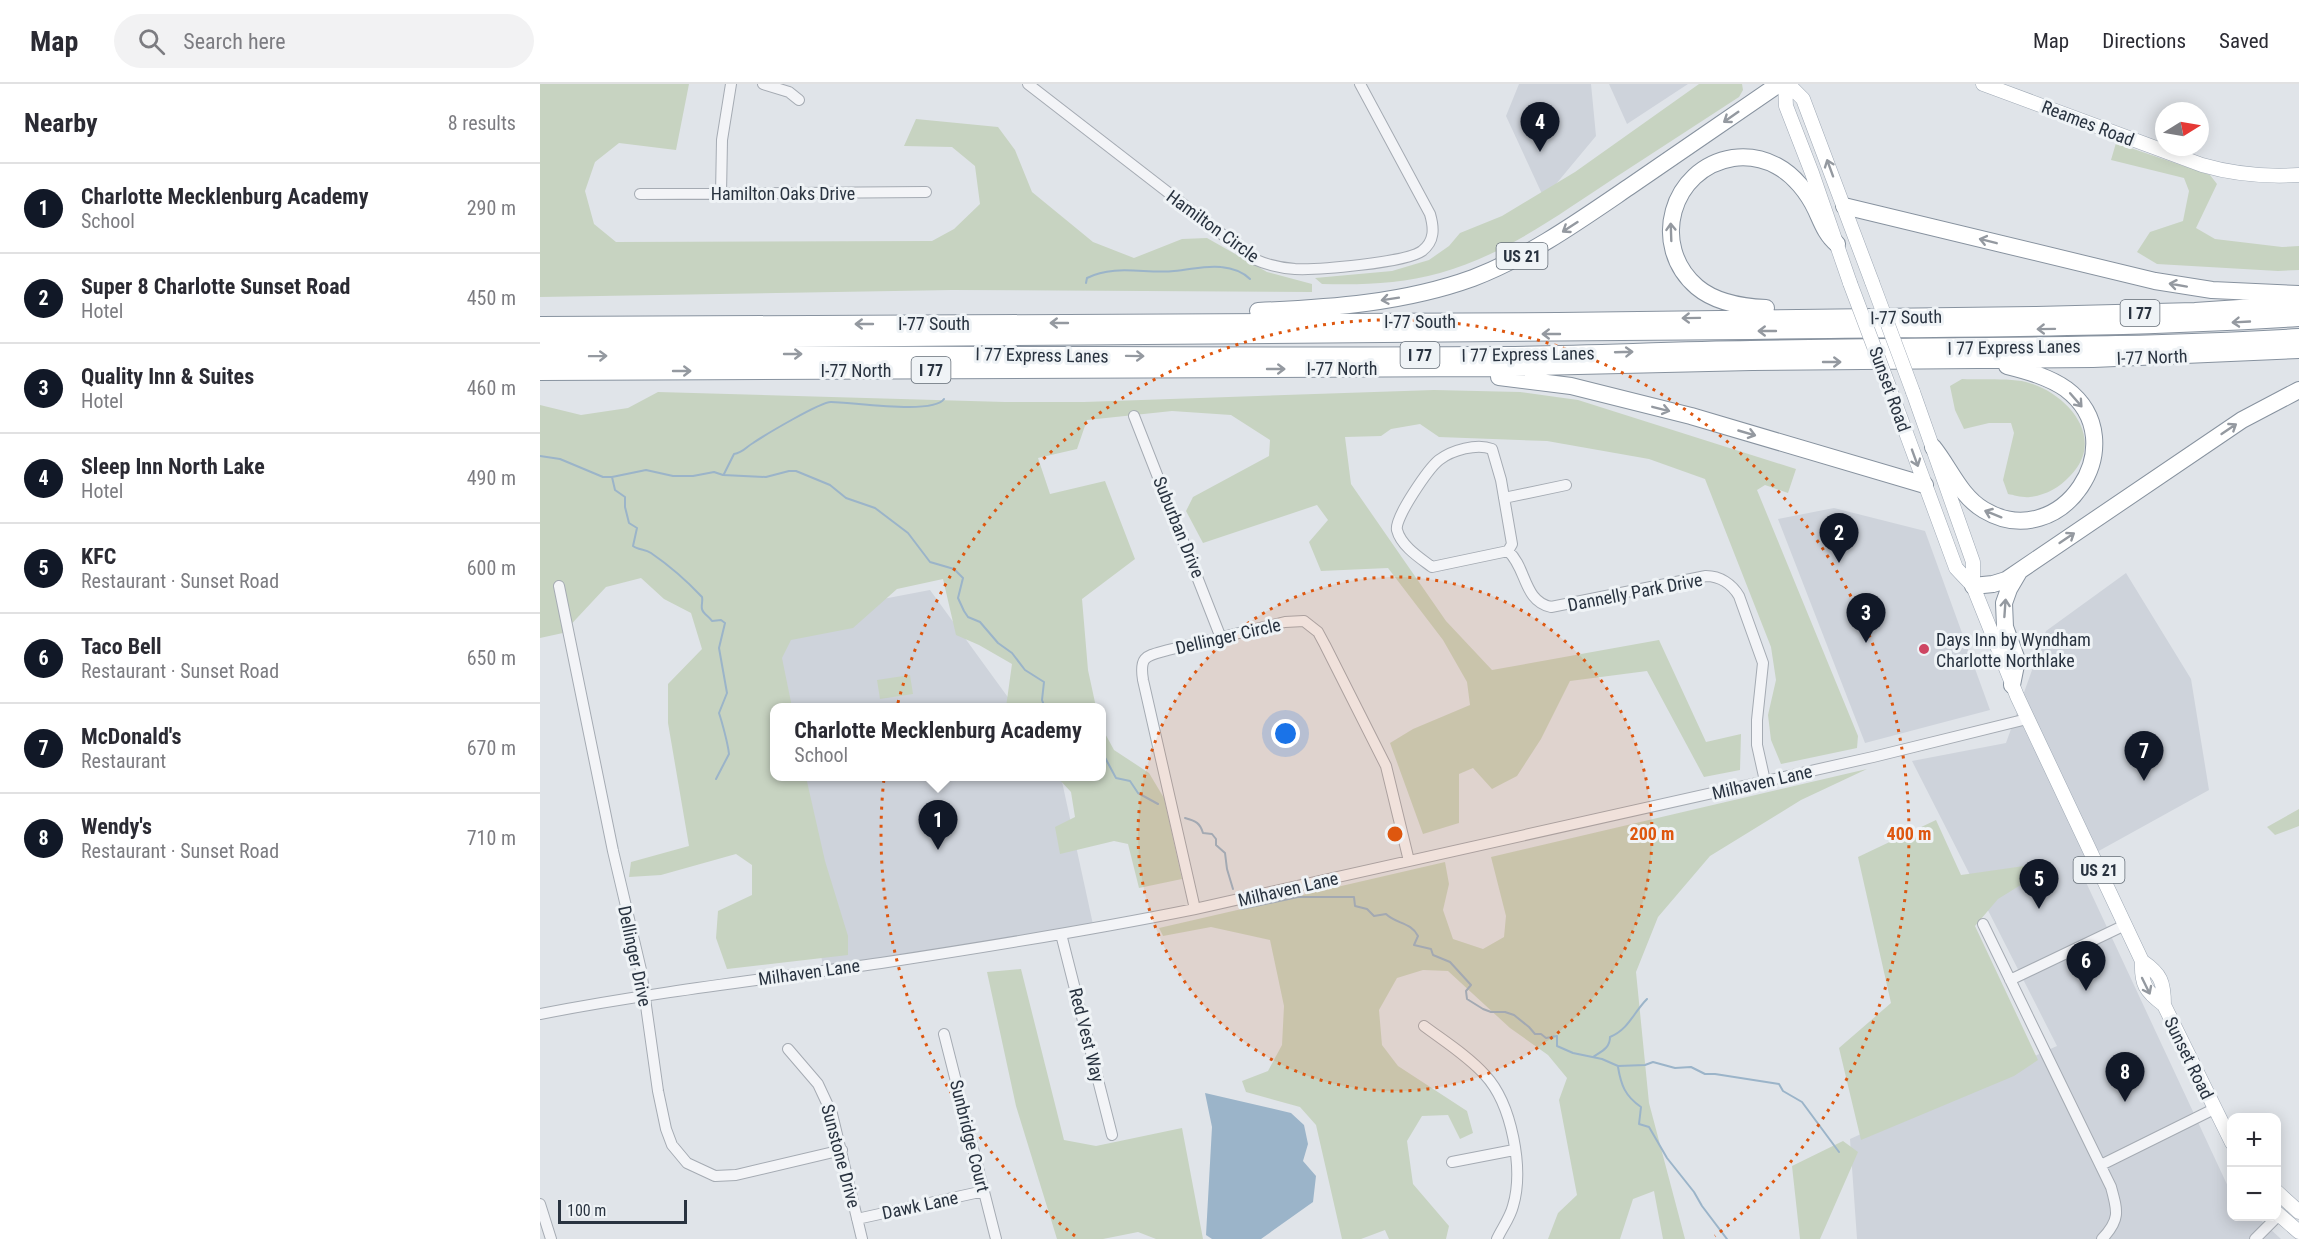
<!DOCTYPE html>
<meta charset="utf-8">
<style>
body{margin:0;font-family:"Roboto Condensed",sans-serif;background:#f2f2f3;color:#2b2b33}
.controls{position:absolute;right:18px;bottom:18px;display:grid;overflow:hidden;border-radius:12px;box-shadow:0 3px 15px #0003}
.controls button{width:54px;height:54px;display:grid;place-items:center;padding:0;border:0;border-bottom:2px solid #e1e1e2;background:#fff;color:#2b2b33;font:30px sans-serif}
.compass{position:absolute;left:1615px;top:18px;width:54px;height:54px;border-radius:50%;background:#fff;box-shadow:0 3px 15px #0003;rotate:79deg}
.scale{position:absolute;left:18px;bottom:15px;width:129px;box-sizing:border-box;padding-left:6px;border:3px solid #293340;border-top:0;font-size:16px;line-height:21px;white-space:nowrap;color:#293340;-webkit-text-stroke:4px #eff3f6;paint-order:stroke}
.you{position:absolute;left:746px;top:650px;width:21px;height:21px;margin:-15px;border:4px solid #fff;border-radius:50%;background:#1a73e8;box-shadow:0 0 0 9px #1a73e833}
.badge{display:grid;place-items:center;width:39px;height:39px;border-radius:50%;background:#111827;color:#fff;font-size:20px;font-weight:700}
.pin{position:absolute;translate:-50% -50px;filter:drop-shadow(0 2px 3px #0008)}
.pin::after{content:'';position:absolute;top:32px;width:21px;height:18px;background:inherit;clip-path:polygon(0 0,100% 0,50% 100%)}
.popup{position:absolute;left:230px;top:619px;width:336px;height:78px;box-sizing:border-box;display:grid;place-content:center;border-radius:12px;background:#fff;filter:drop-shadow(0 2px 4px #0005);font-size:20px;white-space:nowrap;color:#7c7c81}
.popup b{font-size:22px;color:#2b2b33}
.popup::after{content:'';position:absolute;left:50%;top:100%;margin-left:-12px;border:12px solid transparent;border-top-color:#fff}
.list{margin:0;padding:0;list-style:none}
h2{display:flex;justify-content:space-between;align-items:center;height:78px;margin:0;padding:0 24px;font-size:26px}
h2 small{font-size:20px;font-weight:400;color:#7c7c81}
.list li{display:grid;grid-template-columns:39px 1fr auto;gap:18px;align-items:center;box-sizing:border-box;height:90px;padding:0 24px;border-top:2px solid #e1e1e2}
.list b{display:block;font-size:22px;white-space:nowrap}
.list p{margin:0;font-size:20px;white-space:nowrap;color:#7c7c81}
.list em{font-size:20px;font-style:normal;color:#7c7c81}
.icon{flex:none;width:33px;height:33px;fill:none;stroke:currentColor;stroke-width:2;stroke-linecap:round;stroke-linejoin:round}
.map{position:relative;flex:none;width:1759px;height:1155px;overflow:hidden}
header{display:flex;align-items:center;gap:36px;box-sizing:border-box;height:84px;padding:0 30px;background:#fff;border-bottom:2px solid #e1e1e2}
header strong{font-size:28px}
nav{display:flex;gap:33px;margin-inline-start:auto;font-size:21px}
.search{width:420px;height:54px;background:#f2f2f3;display:flex;align-items:center;gap:15px;box-sizing:border-box;padding:0 21px;border-radius:33px;color:#7c7c81;font-size:22px}
main{display:flex}
aside{flex:1;background:#fff}
.map>svg:first-child{display:block}
.built{fill:#ced3db}
.green{fill:#c7d3c1}
.water{fill:#9bb4c9}
.lines{fill:none;stroke-linecap:round;stroke-linejoin:round}
.stream{stroke:#9bb4c9;stroke-width:2}
.minor-casing{stroke:#a5abb3;stroke-width:12}
.major-casing{stroke:#9fa9b5;stroke-width:15}
.highway-casing{stroke:#87929f;stroke-width:18}
.minor{stroke:#f3f4f7;stroke-width:10}
.major{stroke:#fff;stroke-width:14}
.highway{stroke:#fff;stroke-width:16}
.major-bridge-casing{stroke:#9fa9b5;stroke-width:15;stroke-linecap:butt}
.major-bridge{stroke:#fff;stroke-width:14}
.oneway{stroke:#9499a0}
.ring{fill:none;stroke:#de570f;stroke-width:3;stroke-dasharray:3 6}
.poi-dot{fill:#ce4562;stroke:#eff3f6;stroke-width:2}
.labels{text-anchor:middle;dominant-baseline:central;stroke-width:6;stroke-linejoin:round;paint-order:stroke}
.shield{fill:#eff3f6;stroke:#646d77;stroke-width:1.5}
.shield-label{font-size:16px;font-weight:bold;fill:#293340}
.street-label{font-size:18px;fill:#293340;stroke:#eff3f6}
.poi-label{font-size:18px;fill:#293340;stroke:#eff3f6;text-anchor:start}
.centre{fill:#de570f;stroke:#eff3f6;stroke-width:3}
.ring-label{font-size:18px;text-anchor:middle;font-weight:bold;fill:#de570f;stroke:#eff3f6;stroke-width:6;stroke-linejoin:round;paint-order:stroke}
</style>
<header>
<strong>Map</strong>
<div class="search"><svg class="icon" aria-label="search" viewBox="0 0 24 24"><circle cx="10" cy="10" r="6"/><path d="M15 15l6 6"/></svg>Search here</div>
<nav><a>Map</a><a>Directions</a><a>Saved</a></nav>
</header>
<main>
<aside>
<h2>Nearby<small>8 results</small></h2>
<ul class="list">
<li><span class="badge">1</span><div><b>Charlotte Mecklenburg Academy</b><p>School</p></div><em>290 m</em></li>
<li><span class="badge">2</span><div><b>Super 8 Charlotte Sunset Road</b><p>Hotel</p></div><em>450 m</em></li>
<li><span class="badge">3</span><div><b>Quality Inn &amp; Suites</b><p>Hotel</p></div><em>460 m</em></li>
<li><span class="badge">4</span><div><b>Sleep Inn North Lake</b><p>Hotel</p></div><em>490 m</em></li>
<li><span class="badge">5</span><div><b>KFC</b><p>Restaurant · Sunset Road</p></div><em>600 m</em></li>
<li><span class="badge">6</span><div><b>Taco Bell</b><p>Restaurant · Sunset Road</p></div><em>650 m</em></li>
<li><span class="badge">7</span><div><b>McDonald's</b><p>Restaurant</p></div><em>670 m</em></li>
<li><span class="badge">8</span><div><b>Wendy's</b><p>Restaurant · Sunset Road</p></div><em>710 m</em></li>
</ul>
</aside>
<div class="map">
<svg width="1759" height="1155" viewBox="0 0 1759 1155">
<rect width="100%" height="100%" fill="#e0e4e9"/>
<path class="built" d="M979 0H1051L1056 52 1016 100 1002 110 966 32Z
M1069 0H1148L1087 40Z
M1294 424 1385 447 1450 626 1325 659 1238 435Z
M1586 489 1651 595 1669 706 1537 779 1691 1109 1692 1132 1717 1133 1741 1155H1317L1310 1055 1517 962 1372 677 1466 659 1506 547Z
M390 506 475 623 234 624 211 540Z
M244 693H521L554 845 284 886Z"/>
<path class="green" d="M0 0H149L136 66 79 59 55 78 45 107 54 140 76 158 392 157 414 145 440 120 435 82 412 63 364 62 376 35 458 43 475 66 492 108 553 158 594 174 642 155 667 154 727 188 772 200V208L412 206 0 213Z
M1159 0H1202L1203 6 1199 13C1158 40 1117 66 1076 93 1021 129 965 171 900 189 861 200 823 201 782 200L775 194 852 187 889 176 909 162 920 149 962 132 1035 88Z
M1576 59 1670 91 1677 100 1656 144 1675 155 1742 163 1759 162V186L1738 187 1617 180 1597 168 1610 148 1643 137 1649 107 1644 94 1571 76Z
M1422 295C1439 296 1470 294 1486 298 1528 309 1567 355 1530 392 1519 404 1506 411 1490 413 1483 414 1474 411 1468 410L1463 396 1474 349 1471 339H1449L1424 345 1415 326 1410 302Z
M894 306 980 308 1038 316 1256 385 1248 409 1225 401 1217 406 1318 652 1317 664 1241 680 1231 656 1228 631 1236 596 1231 563 1165 395 1109 375 1007 357 899 353 880 340 851 345 841 352 805 353 811 400 906 537 952 586 1119 556 1166 658 1201 650 1200 686 1164 693 1107 587 1030 597 1001 655 977 692 952 705 933 684 919 690V739L883 750 850 659 873 645 930 621 927 598 903 556 848 484 781 487 769 458 788 436 777 421 663 459 646 427 653 413 729 372 730 356 691 331 632 327 547 336 537 365 498 374 510 410 565 397 595 475 542 515 548 586 556 623H466L472 580 439 561 416 551 403 495 357 505 313 544 251 556 242 574 252 623 234 624V692L266 693 285 777 308 852V871L187 885 176 854 178 827 212 811V781L196 770 121 791 89 793 91 778 149 762 128 639V600L162 565 151 529 124 515 101 494 66 503 23 549 0 554V321L41 331 88 324 118 308 465 318H544Z
M370 591 373 610 340 615 337 596Z
M562 644 574 666 609 689 624 714 642 795 599 804 588 760 574 757 520 770 515 743 535 733 531 708 517 693 562 692Z
M1327 685 1261 716 1170 772 1118 833 1096 888 1109 1019 1145 1155H1123L1114 1107 1093 1115 1080 1155H1008L1018 1129 1037 1111 1019 1016 1027 994 1008 971 970 944 908 887 883 886 857 894 839 926 842 961 858 982 927 1027 933 1049 920 1055 908 1031 882 1032 867 1057 873 1100 909 1142 906 1155H849L845 1146 821 1155H802L776 1041 760 1023 706 1008 702 997 728 987 742 961 744 922 730 856 671 843 623 852 619 844 905 778 909 800 903 826 913 855 943 865 964 853 966 832 951 773Z
M1759 725V742L1735 751 1727 743Z
M1396 736 1421 791 1491 781 1497 791 1458 815 1435 842 1498 976 1474 992 1321 1056 1299 964 1351 919 1318 773Z
M481 885 524 1056 556 1062 642 1044 663 1155H616L598 1148 563 1155H517L476 1022 447 888Z
M1303 1057 1318 1068 1280 1155H1260L1252 1082Z"/>
<path class="water" d="M665 1009 751 1029 764 1041 768 1060 763 1077 776 1092 773 1118 721 1155H672L666 1151 672 1043Z"/>
<g class="lines">
<path class="stream" d="M546 199 547 194C574 180 606 190 634 187 650 186 665 181 681 183 691 184 703 188 710 195
M0 372 20 375 63 393H72L106 386 133 392H153L174 388 183 391 226 393 249 387H256L290 401 306 414 335 424 368 449 390 478 414 485 423 494 418 514 424 527 428 533 440 538 458 559 472 569 485 586 504 598 502 616 505 624
M184 390 194 370C203 369 206 363 213 359 225 351 280 318 291 318 312 318 393 331 404 315
M72 393 75 406 85 413V423L89 439 97 444 93 462C98 466 105 465 111 469 130 482 147 497 162 513 163 517 161 522 162 525 163 530 169 532 172 537L181 536 185 539 179 564 187 609 179 629C182 638 188 660 189 670L176 695
M562 668 576 694 590 697 598 709 618 720
M645 734C656 737 660 739 663 749L672 750 676 755V761L685 769 687 785 693 805
M701 825 758 813H814L815 822 827 825 834 832 846 830C856 840 871 838 878 852L874 861 891 865 893 871 910 878 931 901 926 907 927 915 943 925 951 928H965L974 931 989 943 995 950H1001L1006 954 1017 952V962L1033 969 1062 975 1078 982 1105 981 1113 978 1135 984 1151 983 1165 990H1175L1239 1000 1243 1007 1262 1018 1299 1068
M1053 973C1062 967 1070 964 1070 953 1089 945 1093 929 1107 915
M1078 983C1081 1001 1085 1012 1101 1023L1099 1040 1109 1043 1127 1074 1154 1108 1162 1122 1187 1155"/>
<g class="minor-casing">
<path id="minor" d="M223 0 249 8 259 16
M488 0 714 175C727 181 741 184 755 185 777 186 865 179 882 167 895 157 894 144 890 130L820 0
M100 110 386 108
M181 110 182 56 191 0
M594 332 681 554
M964 414 1026 401
M968 467 972 460 961 396 952 365C937 359 912 366 899 376 889 384 854 434 857 446 861 462 880 474 892 483L968 467C987 484 983 517 1011 523L1166 492C1180 492 1192 500 1199 512L1223 579 1217 636V661L1225 697
M19 502 73 767 101 886 118 1007 126 1045 132 1061 147 1079 175 1092 196 1091 302 1066
M655 825 603 596C599 571 607 572 628 566L745 538 764 537 778 548 785 561 846 682 869 777
M1443 840 1571 1103C1578 1128 1580 1136 1562 1155
M521 850 572 1051
M1470 896 1585 841
M0 930C113 908 227 895 341 879 446 863 551 846 655 825L1333 673 1487 635
M884 942C904 957 928 972 945 991 972 1020 984 1085 973 1122 970 1134 962 1144 957 1155
M404 950 456 1155
M248 965 278 1000 292 1030 322 1155
M912 1078 974 1066
M1561 1081 1674 1025
M0 1120 11 1155
M317 1135 444 1107
M1715 1155 1740 1130"/>
</g>
<g class="major-casing">
<path id="major" d="M1245 0 1246 22 1272 89 1310 199
M1248 0 1263 15 1332 198
M1443 0 1662 81C1693 90 1727 93 1759 91
M1351 308 1416 484 1433 502
M1373 308 1433 478V502L1477 612 1602 877C1621 890 1624 898 1624 921L1692 1059
M1602 877C1601 900 1605 907 1624 921
M1736 1107 1759 1128
M1736 1128 1759 1148"/>
</g>
<g class="highway-casing">
<path id="highway" d="M1304 122 1615 197 1672 206 1759 210
M1226 224C1202 223 1176 219 1157 203 1109 162 1131 84 1193 74 1208 72 1224 75 1237 82 1254 91 1268 109 1276 126 1282 139 1286 151 1297 160
M718 227C791 224 864 219 933 194 990 172 1039 137 1089 103 1139 69 1189 34 1239 0
M0 241 1018 237 1496 231 1655 227 1759 220
M0 257C404 252 807 252 1211 247 1394 244 1576 246 1759 234
M0 273C315 268 631 273 946 271 1034 271 1123 266 1211 265 1394 261 1576 264 1759 253
M0 288 952 284 1212 278 1553 275 1759 266
M959 293 1031 302 1151 332 1385 401
M1393 363C1410 384 1420 412 1444 426 1521 472 1597 358 1526 305 1509 293 1487 287 1467 282
M1433 502 1453 500 1466 496 1702 336 1759 306
M1472 601 1477 576 1465 543 1464 519 1469 505 1479 488"/>
</g>
<use href="#minor" class="minor"/>
<use href="#major" class="major"/>
<use href="#highway" class="highway"/>
<g class="major-bridge-casing">
<path id="major-bridge" d="M1332 198 1373 308
M1310 199 1351 308"/>
</g>
<use href="#major-bridge" class="major-bridge"/>
</g>
<defs><path id="oneway-shaft" d="M-6 0H5M1.5-3L5.5 0L1.5 3" fill="none" stroke-width="1.6" stroke-linecap="round" stroke-linejoin="round" transform="scale(1.5)"/></defs>
<g class="oneway">
<use href="#oneway-shaft" transform="translate(1191 33) rotate(145)"/>
<use href="#oneway-shaft" transform="translate(1290 84) rotate(-110)"/>
<use href="#oneway-shaft" transform="translate(1030 143) rotate(147)"/>
<use href="#oneway-shaft" transform="translate(1131 148) rotate(-92)"/>
<use href="#oneway-shaft" transform="translate(1448 157) rotate(-166)"/>
<use href="#oneway-shaft" transform="translate(1638 201) rotate(-170)"/>
<use href="#oneway-shaft" transform="translate(850 215) rotate(171)"/>
<use href="#oneway-shaft" transform="translate(1151 234) rotate(179)"/>
<use href="#oneway-shaft" transform="translate(1701 238) rotate(177)"/>
<use href="#oneway-shaft" transform="translate(519 239) rotate(180)"/>
<use href="#oneway-shaft" transform="translate(324 240) rotate(180)"/>
<use href="#oneway-shaft" transform="translate(1506 245) rotate(179)"/>
<use href="#oneway-shaft" transform="translate(1227 247) rotate(180)"/>
<use href="#oneway-shaft" transform="translate(1011 250) rotate(180)"/>
<use href="#oneway-shaft" transform="translate(1084 268) rotate(-2)"/>
<use href="#oneway-shaft" transform="translate(253 270)"/>
<use href="#oneway-shaft" transform="translate(58 272) rotate(-1)"/>
<use href="#oneway-shaft" transform="translate(595 272) rotate(1)"/>
<use href="#oneway-shaft" transform="translate(1292 278)"/>
<use href="#oneway-shaft" transform="translate(736 285)"/>
<use href="#oneway-shaft" transform="translate(142 287)"/>
<use href="#oneway-shaft" transform="translate(1536 316) rotate(49)"/>
<use href="#oneway-shaft" transform="translate(1121 325) rotate(14)"/>
<use href="#oneway-shaft" transform="translate(1689 345) rotate(-34)"/>
<use href="#oneway-shaft" transform="translate(1207 349) rotate(16)"/>
<use href="#oneway-shaft" transform="translate(1375 374) rotate(70)"/>
<use href="#oneway-shaft" transform="translate(1453 430) rotate(-158)"/>
<use href="#oneway-shaft" transform="translate(1527 454) rotate(-34)"/>
<use href="#oneway-shaft" transform="translate(1465 524) rotate(-86)"/>
<use href="#oneway-shaft" transform="translate(1606 902) rotate(64)"/>
</g>
<circle cx="855" cy="750" r="257" fill="#de570f" fill-opacity=".12"/>
<g class="ring">
<circle cx="855" cy="750" r="257"/>
<path d="M535 1152A514 514 0 1 1 1175 1152"/>
</g>
<circle class="poi-dot" cx="1384" cy="565" r="6"/>
<g class="labels">
<g class="shield">
<rect x="956.5" y="159" width="51" height="26" rx="4.5"/>
<rect x="1580.5" y="216" width="39" height="26" rx="4.5"/>
<rect x="860.5" y="258" width="39" height="26" rx="4.5"/>
<rect x="371.5" y="273" width="39" height="26" rx="4.5"/>
<rect x="1533.5" y="773" width="51" height="26" rx="4.5"/>
</g>
<g class="shield-label">
<text x="982" y="172">US 21</text>
<text x="1600" y="229">I 77</text>
<text x="880" y="271">I 77</text>
<text x="391" y="286">I 77</text>
<text x="1559" y="786">US 21</text>
</g>
<g class="street-label">
<text transform="translate(1548 39) rotate(21)">Reames Road</text>
<text x="243" y="109">Hamilton Oaks Drive</text>
<text transform="translate(673 142) rotate(36)">Hamilton Circle</text>
<text transform="translate(1366 233) rotate(-1)">I-77 South</text>
<text x="880" y="237">I-77 South</text>
<text x="394" y="239">I-77 South</text>
<text transform="translate(1474 263) rotate(-1)">I 77 Express Lanes</text>
<text transform="translate(988 270) rotate(-1)">I 77 Express Lanes</text>
<text transform="translate(502 271) rotate(1)">I 77 Express Lanes</text>
<text transform="translate(1612 273) rotate(-2)">I-77 North</text>
<text x="802" y="284">I-77 North</text>
<text x="316" y="286">I-77 North</text>
<text transform="translate(1350 305) rotate(70)">Sunset Road</text>
<text transform="translate(639 443) rotate(68)">Suburban Drive</text>
<text transform="translate(1095 508) rotate(-11)">Dannelly Park Drive</text>
<text transform="translate(688 552) rotate(-13)">Dellinger Circle</text>
<text transform="translate(1222 698) rotate(-13)">Milhaven Lane</text>
<text transform="translate(748 805) rotate(-13)">Milhaven Lane</text>
<text transform="translate(95 872) rotate(78)">Dellinger Drive</text>
<text transform="translate(269 888) rotate(-8)">Milhaven Lane</text>
<text transform="translate(547 951) rotate(76)">Red Vest Way</text>
<text transform="translate(1649 974) rotate(64)">Sunset Road</text>
<text transform="translate(430 1052) rotate(76)">Sunbridge Court</text>
<text transform="translate(301 1072) rotate(75)">Sunstone Drive</text>
<text transform="translate(380 1121) rotate(-12)">Dawk Lane</text>
</g>
<g class="poi-label">
<text x="1396" y="555">Days Inn by Wyndham<tspan x="1396" dy="21">Charlotte Northlake</tspan></text>
</g>
</g>
<circle cx="855" cy="750" r="9" class="centre"/>
<g class="ring-label">
<text x="1112" y="756">200 m</text>
<text x="1369" y="756">400 m</text>
</g>
</svg>
<div class="controls">
<button>+</button>
<button>−</button>
</div>
<svg class="compass" viewBox="-18 -18 36 36"><path d="M0-13l5 13h-10z" fill="#e53935"/><path d="M0 13l5-13h-10z" fill="#7c7c81"/></svg>
<div class="scale">100 m</div>
<div class="you"></div>
<div class="pin badge" style="left:398px;top:766px">1</div>
<div class="popup"><b>Charlotte Mecklenburg Academy</b>School</div>
<div class="pin badge" style="left:1299px;top:479px">2</div>
<div class="pin badge" style="left:1326px;top:559px">3</div>
<div class="pin badge" style="left:1000px;top:68px">4</div>
<div class="pin badge" style="left:1499px;top:825px">5</div>
<div class="pin badge" style="left:1546px;top:907px">6</div>
<div class="pin badge" style="left:1604px;top:697px">7</div>
<div class="pin badge" style="left:1585px;top:1018px">8</div>
</div>
</main>
